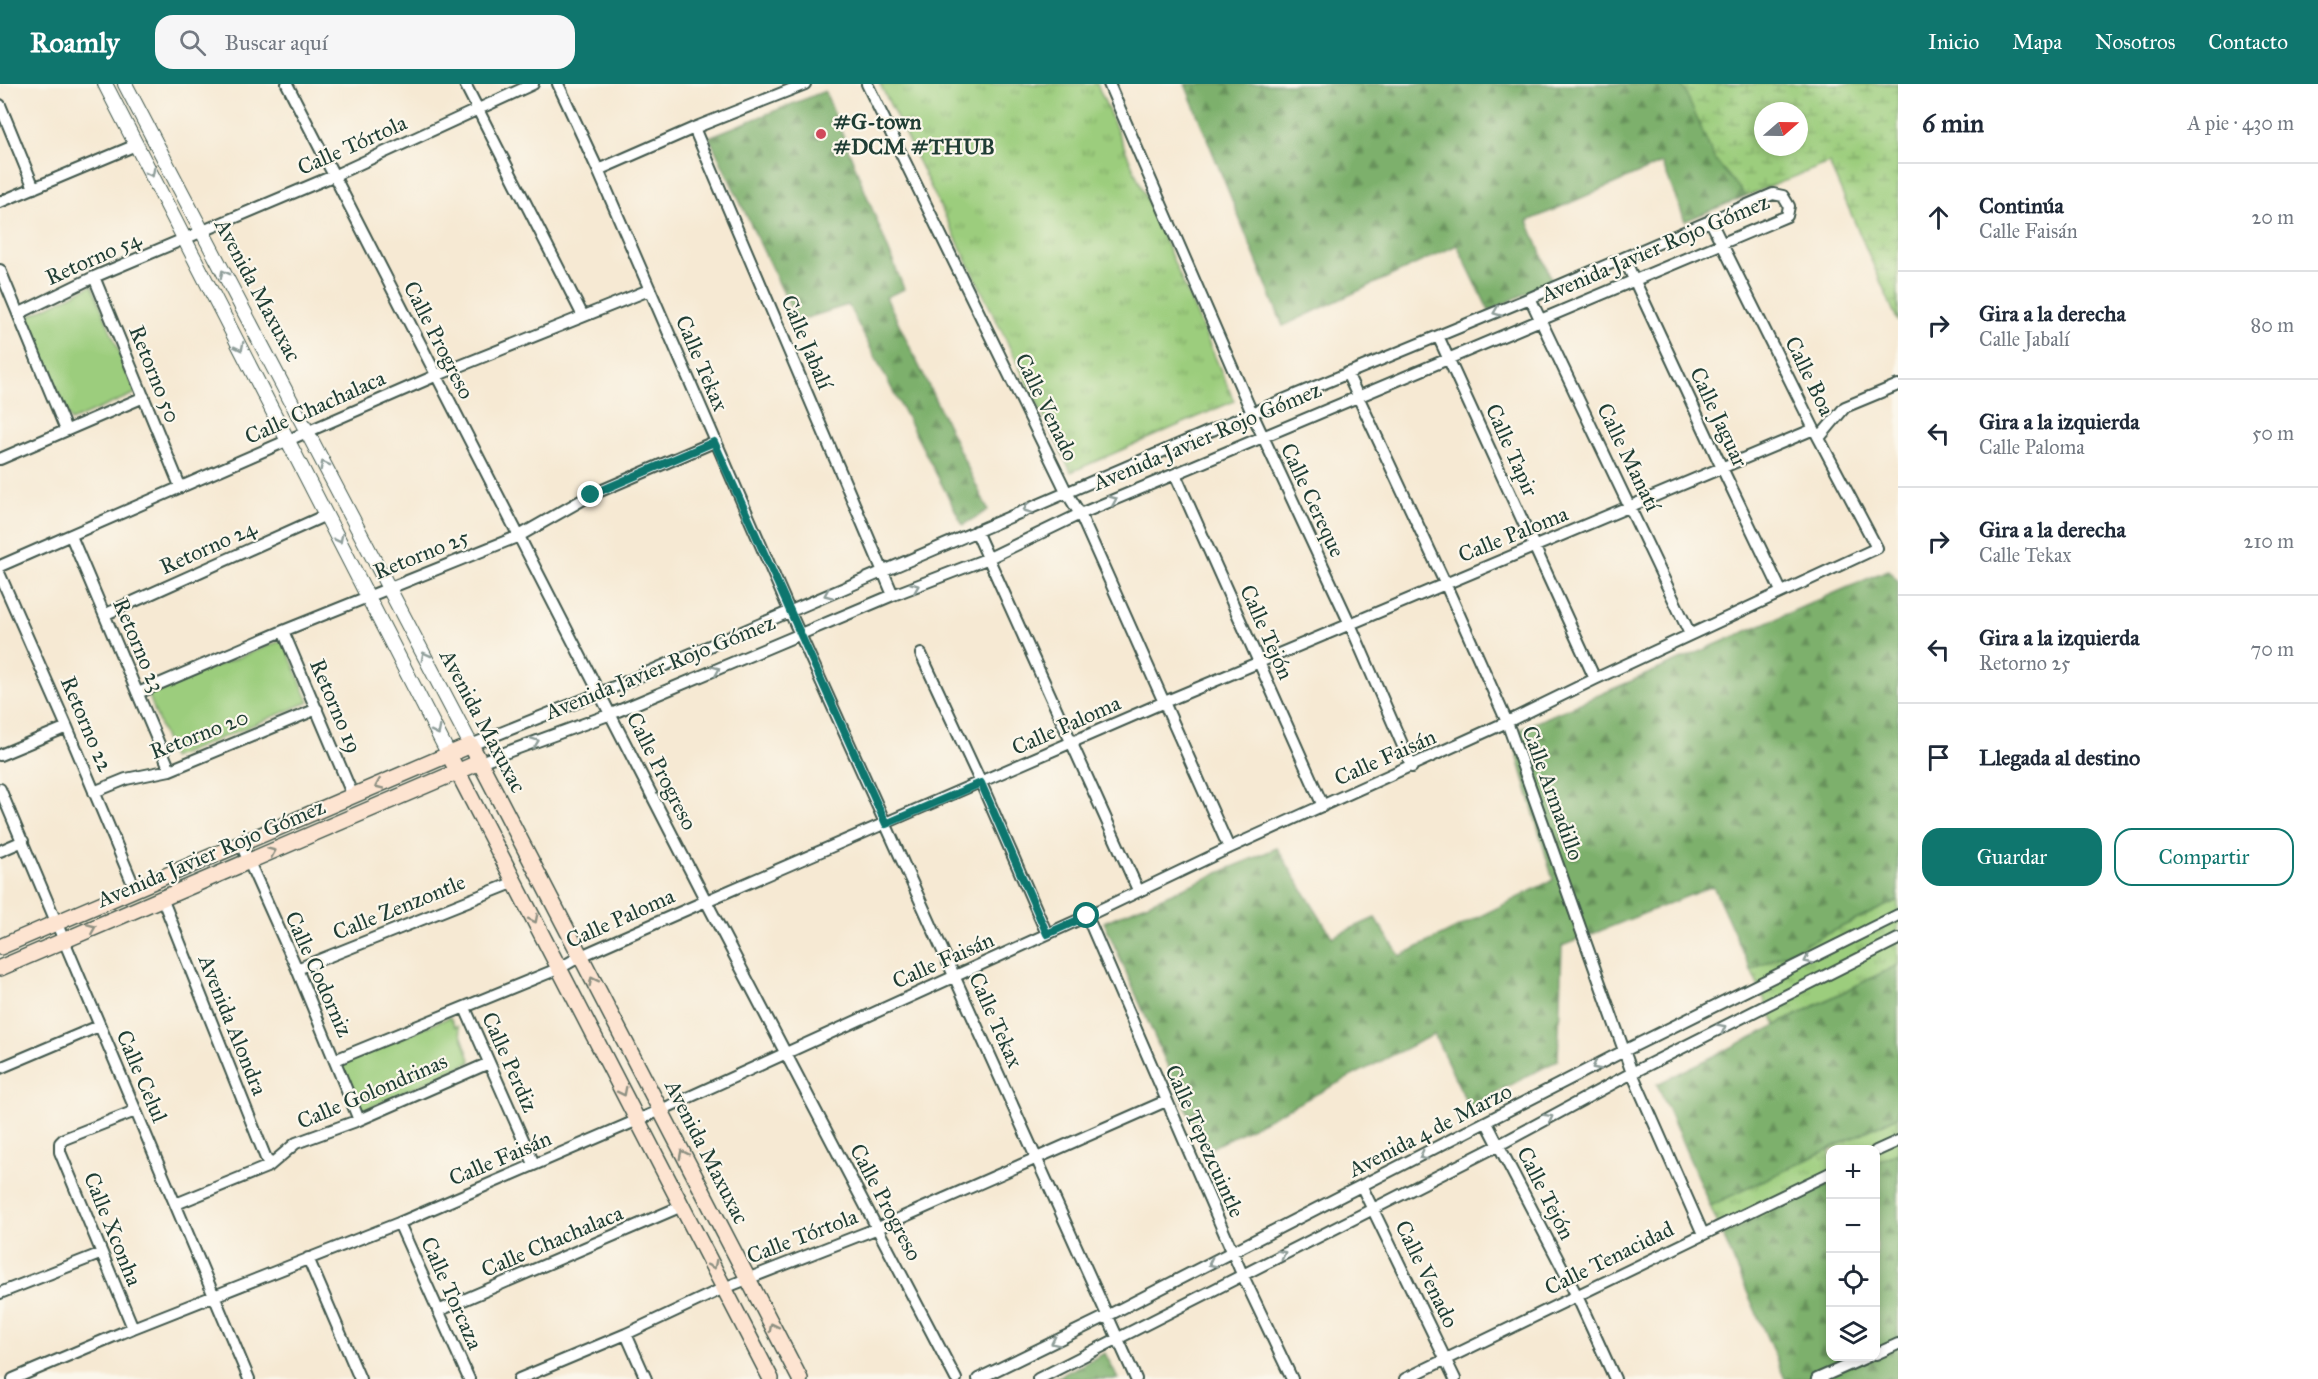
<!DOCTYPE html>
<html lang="es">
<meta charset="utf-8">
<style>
body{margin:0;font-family:"IM FELL Great Primer",serif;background:#f6f6f7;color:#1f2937}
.controls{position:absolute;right:18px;bottom:18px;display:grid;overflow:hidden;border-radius:12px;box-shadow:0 3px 9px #0003}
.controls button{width:54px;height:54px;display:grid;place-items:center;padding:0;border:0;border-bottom:2px solid #e0e1e3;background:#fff;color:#1f2937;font:30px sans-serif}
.compass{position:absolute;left:1754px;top:18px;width:54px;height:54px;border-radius:50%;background:#fff;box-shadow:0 3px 9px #0003;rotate:70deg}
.stop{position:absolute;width:18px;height:18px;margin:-14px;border:4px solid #0f766e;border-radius:50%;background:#fff}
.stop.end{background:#0f766e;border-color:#fff;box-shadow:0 2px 6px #0008}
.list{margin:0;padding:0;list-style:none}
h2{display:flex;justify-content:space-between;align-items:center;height:78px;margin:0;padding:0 24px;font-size:26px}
h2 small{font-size:20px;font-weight:400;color:#747a83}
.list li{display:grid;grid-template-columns:39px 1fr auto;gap:18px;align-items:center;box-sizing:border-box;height:108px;padding:0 24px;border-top:2px solid #e0e1e3}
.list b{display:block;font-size:22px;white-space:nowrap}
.list p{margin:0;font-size:20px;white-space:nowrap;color:#747a83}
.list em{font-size:20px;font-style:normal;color:#747a83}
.actions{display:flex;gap:12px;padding:18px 24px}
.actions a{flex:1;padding:14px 0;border:2px solid #0f766e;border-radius:18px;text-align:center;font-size:21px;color:#0f766e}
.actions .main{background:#0f766e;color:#fff}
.icon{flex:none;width:33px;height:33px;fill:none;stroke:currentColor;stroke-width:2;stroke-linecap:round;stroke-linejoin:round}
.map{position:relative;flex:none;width:1898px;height:1295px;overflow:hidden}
header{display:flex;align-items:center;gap:36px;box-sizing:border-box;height:84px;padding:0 30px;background:#0f766e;color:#fff}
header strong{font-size:28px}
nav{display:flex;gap:33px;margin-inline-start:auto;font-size:21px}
.search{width:420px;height:54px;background:#f6f6f7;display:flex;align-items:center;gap:15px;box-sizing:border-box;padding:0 21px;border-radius:18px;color:#747a83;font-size:22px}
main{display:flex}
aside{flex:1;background:#fff}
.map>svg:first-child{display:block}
.grass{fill:url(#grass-tufts);stroke:#5e8558;stroke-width:1.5}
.forest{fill:url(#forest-firs);stroke:#4e7650;stroke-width:1.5}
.wetland{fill:url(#wetland-marsh);stroke:#5e8558;stroke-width:1.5;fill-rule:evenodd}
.park{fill:#9ccd7d;stroke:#5e8558;stroke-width:1.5}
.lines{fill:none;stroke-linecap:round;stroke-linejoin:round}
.minor-casing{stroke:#3f574c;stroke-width:14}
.tertiary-casing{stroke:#3f574c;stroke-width:16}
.secondary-casing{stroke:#3f574c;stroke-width:18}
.minor{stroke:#fff;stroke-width:10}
.tertiary{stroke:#fff;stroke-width:14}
.secondary{stroke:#fde4d1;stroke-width:15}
.oneway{stroke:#8f9e9a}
.oneway2{stroke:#8e9082}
.route{stroke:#0f766e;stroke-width:8}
.poi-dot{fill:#d1495b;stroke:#fbf7ec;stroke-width:2}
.labels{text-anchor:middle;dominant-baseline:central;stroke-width:4.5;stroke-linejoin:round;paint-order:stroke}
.poi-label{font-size:22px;font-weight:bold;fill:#1f3d34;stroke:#fbf7ec;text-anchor:start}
.street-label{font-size:22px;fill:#1f3d34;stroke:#fbf7ec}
</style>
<header>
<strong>Roamly</strong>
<div class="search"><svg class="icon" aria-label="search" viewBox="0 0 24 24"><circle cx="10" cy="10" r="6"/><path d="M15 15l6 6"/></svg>Buscar aquí</div>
<nav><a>Inicio</a><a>Mapa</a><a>Nosotros</a><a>Contacto</a></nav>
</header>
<main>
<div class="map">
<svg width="1898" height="1295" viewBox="0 0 1898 1295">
<defs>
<pattern id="grass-tufts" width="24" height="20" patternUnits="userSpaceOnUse" patternTransform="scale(1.5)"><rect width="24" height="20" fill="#9ccd7d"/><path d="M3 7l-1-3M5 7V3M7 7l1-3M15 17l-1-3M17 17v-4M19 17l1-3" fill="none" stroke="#7fa867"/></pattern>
<pattern id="forest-firs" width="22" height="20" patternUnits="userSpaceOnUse" patternTransform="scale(1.5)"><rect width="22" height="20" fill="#7db06c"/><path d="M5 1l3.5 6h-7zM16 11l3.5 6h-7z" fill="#66905a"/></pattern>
<pattern id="wetland-marsh" width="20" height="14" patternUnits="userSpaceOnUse" patternTransform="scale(1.5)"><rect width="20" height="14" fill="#9ccd7d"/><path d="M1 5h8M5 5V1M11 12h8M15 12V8" fill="none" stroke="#7fa867"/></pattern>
</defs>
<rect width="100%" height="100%" fill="#fbf7ec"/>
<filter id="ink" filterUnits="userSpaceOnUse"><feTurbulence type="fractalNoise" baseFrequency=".0167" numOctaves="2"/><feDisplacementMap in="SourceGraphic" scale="12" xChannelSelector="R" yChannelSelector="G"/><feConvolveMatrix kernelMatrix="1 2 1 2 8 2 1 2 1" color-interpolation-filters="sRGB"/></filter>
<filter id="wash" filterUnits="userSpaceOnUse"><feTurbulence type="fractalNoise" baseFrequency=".008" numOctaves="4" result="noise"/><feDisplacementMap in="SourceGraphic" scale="24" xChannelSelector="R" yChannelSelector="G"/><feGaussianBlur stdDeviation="1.35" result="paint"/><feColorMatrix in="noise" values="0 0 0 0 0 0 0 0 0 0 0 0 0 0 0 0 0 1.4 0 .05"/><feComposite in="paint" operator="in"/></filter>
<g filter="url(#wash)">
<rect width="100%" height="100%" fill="#f6e9d3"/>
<path class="grass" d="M880 0H1097L1234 317 1071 388Z
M1898 816V881L1776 941 1751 886Z
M1898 1032V1068L1876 1079V1066H1830V1100L1723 1152 1710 1122Z"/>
<path class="forest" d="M1185 0H1682L1715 76 1746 112 1685 137 1662 79 1528 137 1552 197 1489 227 1457 161 1283 242Z
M825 7 904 205 886 213 988 426 963 441 848 221 797 237 709 53Z
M1888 486 1898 497V816L1751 886 1713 802 1562 862 1558 976 1469 1023 1434 950 1205 1067 1104 838 1277 764 1332 853 1375 834 1400 872 1553 796 1511 649Z
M1898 881V1032L1710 1122 1657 1000Z
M1898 1068V1295H1785L1723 1152 1830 1100V1272H1876V1079Z
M1105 1269 1118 1295H1053H1054Z"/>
<path class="wetland" d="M1682 0H1898V238L1829 79 1746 112 1715 76ZM1763 27H1799V63H1763Z"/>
<path class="park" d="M92 201 136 309 71 337 25 234Z
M283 556 309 618 172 674 148 609Z
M450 933 455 943 458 942 471 978 358 1029 339 980Z"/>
</g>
<g filter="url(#ink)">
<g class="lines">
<g class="minor-casing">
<path id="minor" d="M287 0 706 817 956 1295
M465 0 583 232
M558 0 598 86 789 526 1136 1295
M867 0 1067 409 1080 430 1229 764
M1109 0 1252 329 1350 540 1412 683
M0 21 34 104
M694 44 893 511
M598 86 694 44 805 0
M0 118 136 61
M1624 174 1722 384 1781 507
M0 186 66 346
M94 193 180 402
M1530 214 1690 550
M18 230 94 193 333 92 533 0
M1438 252 1595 595
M1347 289 1445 499 1507 638 1632 989 1703 1150
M1819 354 1845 323 1898 301
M0 375 144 313
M1175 390 1323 722
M976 447 1138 806
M71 452 170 686
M0 482 435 292 649 206
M0 491 67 643 135 805
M106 530 326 431
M283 547 353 712
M921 570 981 699 1047 850
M138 609 283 547 519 452 591 411 714 358
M471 661 600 609 1252 329 1530 214 1773 110 1783 112 1789 122 1787 132 1080 430 989 474 893 511 611 630 480 678
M0 671 67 643
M0 705 249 1295
M94 708 126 695 170 686 317 625
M241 760 297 885 359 1036
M0 767 23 757
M162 814 269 1082
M1087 832 1242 1190 1292 1295
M297 885 515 798
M465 924 534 1080
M335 976 560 884 581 872 706 817 1162 619 1814 345
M0 984 99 942
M1487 1039 1577 1212 1615 1295
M1876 1067 1898 1057
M1362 1103 1455 1295
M176 1120 269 1082 296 1059 359 1036 489 979
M399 1139 469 1295
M308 1174 360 1295
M0 1209 102 1169
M438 1227 682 1122
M133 1244 60 1068V1059L64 1055 135 1027
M626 1250 646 1295
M1876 1270 1898 1260
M13 1295 133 1244 399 1139 661 1026 1087 832 1229 764 1507 638 1595 595 1877 464 1814 345 1710 136
M519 1295 626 1250 724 1204 878 1144 1166 1017
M978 1295 1107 1232 1624 967 1898 831
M1038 1295 1499 1061 1632 989 1898 855
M1405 1295 1830 1089
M1817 1295 1869 1272"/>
</g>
<g class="tertiary-casing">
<path id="tertiary" d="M105 0 449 671
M125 0 471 661"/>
</g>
<g class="secondary-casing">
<path id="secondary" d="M449 671 771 1295
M0 863 471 661 800 1295
M0 884 480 678"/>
</g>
<use href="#minor" class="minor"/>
<use href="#tertiary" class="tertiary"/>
<use href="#secondary" class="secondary"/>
</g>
<defs><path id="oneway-chevron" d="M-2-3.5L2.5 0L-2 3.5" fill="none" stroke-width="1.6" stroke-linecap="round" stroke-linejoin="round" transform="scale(1.5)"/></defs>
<g class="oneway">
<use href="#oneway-chevron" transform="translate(151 89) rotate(63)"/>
<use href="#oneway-chevron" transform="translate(224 190) rotate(-118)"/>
<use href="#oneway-chevron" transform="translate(1497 228) rotate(158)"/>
<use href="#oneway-chevron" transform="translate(240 263) rotate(63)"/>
<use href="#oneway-chevron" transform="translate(324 381) rotate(-118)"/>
<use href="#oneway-chevron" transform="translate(1113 416) rotate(-23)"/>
<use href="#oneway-chevron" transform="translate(1027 425) rotate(157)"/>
<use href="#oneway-chevron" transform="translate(339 455) rotate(63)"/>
<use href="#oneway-chevron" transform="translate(915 503) rotate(-22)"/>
<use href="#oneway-chevron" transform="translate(828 510) rotate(157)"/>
<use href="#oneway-chevron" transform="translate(425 572) rotate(-118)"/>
<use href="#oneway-chevron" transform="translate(716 586) rotate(-23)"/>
<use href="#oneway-chevron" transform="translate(437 647) rotate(63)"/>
<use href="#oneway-chevron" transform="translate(535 658) rotate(-20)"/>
<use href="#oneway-chevron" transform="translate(1808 876) rotate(154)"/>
<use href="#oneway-chevron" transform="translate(1722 944) rotate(-27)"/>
<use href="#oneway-chevron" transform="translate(1596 982) rotate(152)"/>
<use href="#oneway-chevron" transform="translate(1549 1034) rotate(-29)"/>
<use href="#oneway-chevron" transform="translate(1423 1072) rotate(153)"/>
<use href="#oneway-chevron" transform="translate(1282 1170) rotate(-27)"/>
<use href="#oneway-chevron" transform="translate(1212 1179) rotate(153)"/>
<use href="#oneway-chevron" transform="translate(1055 1258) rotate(154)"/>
</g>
<g class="oneway2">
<use href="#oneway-chevron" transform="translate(379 701) rotate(157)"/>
<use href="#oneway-chevron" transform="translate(272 768) rotate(-23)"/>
<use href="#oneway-chevron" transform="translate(534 835) rotate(63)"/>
<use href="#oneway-chevron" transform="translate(92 844) rotate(-23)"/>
<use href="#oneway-chevron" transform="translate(593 897) rotate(-117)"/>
<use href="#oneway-chevron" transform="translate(623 1008) rotate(63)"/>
<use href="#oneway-chevron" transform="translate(683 1070) rotate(-117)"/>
<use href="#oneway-chevron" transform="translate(713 1181) rotate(63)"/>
<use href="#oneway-chevron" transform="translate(773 1243) rotate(-117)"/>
</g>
</g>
<g class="lines" filter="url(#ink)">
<path class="route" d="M591 411 714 358 886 740 981 699 1047 850 1087 832"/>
</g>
<circle class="poi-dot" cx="821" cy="50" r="6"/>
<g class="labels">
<g class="poi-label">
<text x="833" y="37">#G-town<tspan x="833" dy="25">#DCM #THUB</tspan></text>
</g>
<g class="street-label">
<text transform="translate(352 61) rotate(-24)">Calle Tórtola</text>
<text transform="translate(1655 164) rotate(-23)">Avenida Javier Rojo Gómez</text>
<text transform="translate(93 174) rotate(-24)">Retorno 54</text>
<text transform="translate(258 206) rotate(62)">Avenida Maxuxac</text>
<text transform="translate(439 256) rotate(63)">Calle Progreso</text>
<text transform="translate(807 258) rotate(67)">Calle Jabalí</text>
<text transform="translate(702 279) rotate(67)">Calle Tekax</text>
<text transform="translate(155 290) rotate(68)">Retorno 50</text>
<text transform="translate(1810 292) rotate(64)">Calle Boa</text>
<text transform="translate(315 323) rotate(-24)">Calle Chachalaca</text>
<text transform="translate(1047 323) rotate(64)">Calle Venado</text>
<text transform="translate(1719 333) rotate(65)">Calle Jaguar</text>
<text transform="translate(1207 352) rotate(-23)">Avenida Javier Rojo Gómez</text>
<text transform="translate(1512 366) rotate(66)">Calle Tapir</text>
<text transform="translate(1629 373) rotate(64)">Calle Manatí</text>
<text transform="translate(1313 416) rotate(65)">Calle Cereque</text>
<text transform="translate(1513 450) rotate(-22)">Calle Paloma</text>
<text transform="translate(208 463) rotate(-24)">Retorno 24</text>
<text transform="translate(421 470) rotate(-22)">Retorno 25</text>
<text transform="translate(1267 548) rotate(66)">Calle Tejón</text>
<text transform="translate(139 561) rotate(67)">Retorno 23</text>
<text transform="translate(660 583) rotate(-22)">Avenida Javier Rojo Gómez</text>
<text transform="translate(336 622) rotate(67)">Retorno 19</text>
<text transform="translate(483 637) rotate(62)">Avenida Maxuxac</text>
<text transform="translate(87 640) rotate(67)">Retorno 22</text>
<text transform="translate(1066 641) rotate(-24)">Calle Paloma</text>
<text transform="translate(199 650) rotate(-21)">Retorno 20</text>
<text transform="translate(1385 673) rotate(-24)">Calle Faisán</text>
<text transform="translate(662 687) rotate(63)">Calle Progreso</text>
<text transform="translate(1553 709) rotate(70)">Calle Armadillo</text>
<text transform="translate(211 769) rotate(-23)">Avenida Javier Rojo Gómez</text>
<text transform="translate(399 823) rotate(-22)">Calle Zenzontle</text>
<text transform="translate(620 834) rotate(-24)">Calle Paloma</text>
<text transform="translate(943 876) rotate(-24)">Calle Faisán</text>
<text transform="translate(319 890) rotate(66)">Calle Codorniz</text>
<text transform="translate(996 936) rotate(66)">Calle Tekax</text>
<text transform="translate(233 941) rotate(68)">Avenida Alondra</text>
<text transform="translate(510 978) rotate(66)">Calle Perdiz</text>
<text transform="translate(142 992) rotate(67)">Calle Celul</text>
<text transform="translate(372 1007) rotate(-23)">Calle Golondrinas</text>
<text transform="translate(1430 1046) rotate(-27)">Avenida 4 de Marzo</text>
<text transform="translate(1205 1057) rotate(66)">Calle Tepezcuintle</text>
<text transform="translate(707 1068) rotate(63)">Avenida Maxuxac</text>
<text transform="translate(500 1074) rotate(-23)">Calle Faisán</text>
<text transform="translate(1546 1109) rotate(63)">Calle Tejón</text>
<text transform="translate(886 1118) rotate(62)">Calle Progreso</text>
<text transform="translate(113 1145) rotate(68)">Calle Xconha</text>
<text transform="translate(802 1152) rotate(-21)">Calle Tórtola</text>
<text transform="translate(552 1157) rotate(-23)">Calle Chachalaca</text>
<text transform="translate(1609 1174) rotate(-26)">Calle Tenacidad</text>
<text transform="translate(1427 1190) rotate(64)">Calle Venado</text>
<text transform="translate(452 1209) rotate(66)">Calle Torcaza</text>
</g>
</g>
</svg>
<div class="controls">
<button>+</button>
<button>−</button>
<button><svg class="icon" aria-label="locate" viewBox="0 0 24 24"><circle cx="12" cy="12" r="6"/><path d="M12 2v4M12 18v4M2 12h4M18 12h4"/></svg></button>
<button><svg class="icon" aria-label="layers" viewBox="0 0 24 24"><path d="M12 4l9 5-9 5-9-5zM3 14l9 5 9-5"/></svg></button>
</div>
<svg class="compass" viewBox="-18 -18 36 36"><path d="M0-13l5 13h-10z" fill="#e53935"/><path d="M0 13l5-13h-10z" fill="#747a83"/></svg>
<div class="stop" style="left:1087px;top:832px"></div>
<div class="stop end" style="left:591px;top:411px"></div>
</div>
<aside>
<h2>6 min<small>A pie · 430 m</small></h2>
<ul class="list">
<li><svg class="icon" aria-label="ahead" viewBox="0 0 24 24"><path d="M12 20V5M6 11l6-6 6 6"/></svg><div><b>Continúa</b><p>Calle Faisán</p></div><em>20 m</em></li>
<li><svg class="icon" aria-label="right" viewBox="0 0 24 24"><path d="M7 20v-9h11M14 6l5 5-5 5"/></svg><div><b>Gira a la derecha</b><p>Calle Jabalí</p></div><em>80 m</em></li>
<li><svg class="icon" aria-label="left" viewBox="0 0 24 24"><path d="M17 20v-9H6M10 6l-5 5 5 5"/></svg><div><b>Gira a la izquierda</b><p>Calle Paloma</p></div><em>50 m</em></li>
<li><svg class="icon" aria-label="right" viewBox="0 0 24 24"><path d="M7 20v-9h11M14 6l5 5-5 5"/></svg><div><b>Gira a la derecha</b><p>Calle Tekax</p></div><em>210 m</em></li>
<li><svg class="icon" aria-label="left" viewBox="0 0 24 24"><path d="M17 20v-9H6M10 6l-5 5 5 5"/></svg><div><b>Gira a la izquierda</b><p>Retorno 25</p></div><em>70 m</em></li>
<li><svg class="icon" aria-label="arrive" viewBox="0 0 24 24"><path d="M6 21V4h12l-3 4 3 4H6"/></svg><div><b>Llegada al destino</b></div></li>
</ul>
<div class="actions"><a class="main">Guardar</a><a>Compartir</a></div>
</aside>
</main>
